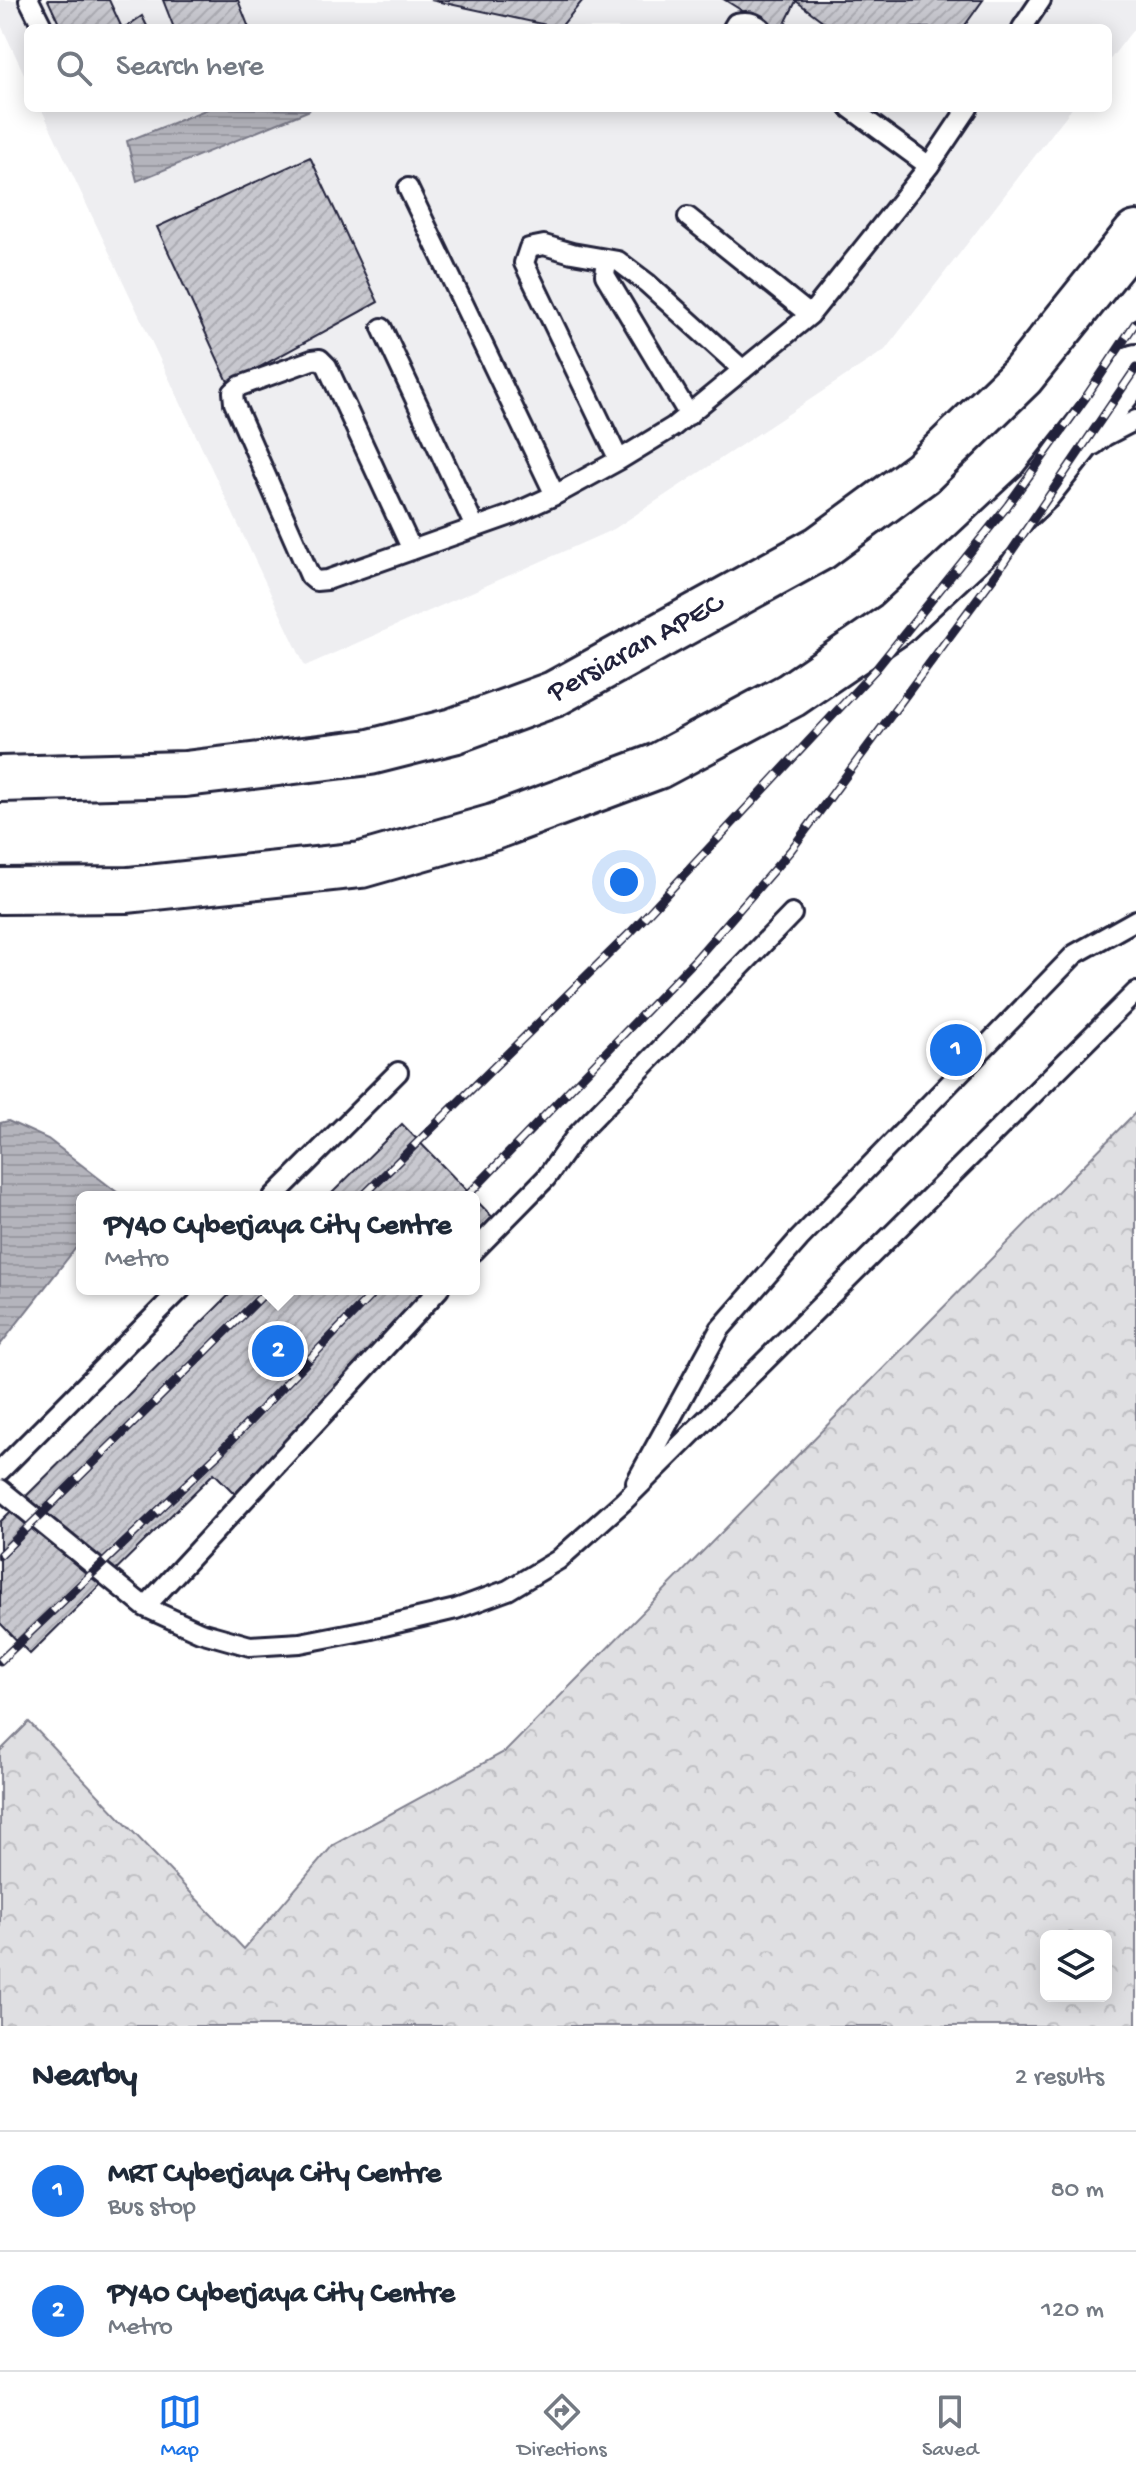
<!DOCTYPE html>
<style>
body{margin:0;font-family:"Gochi Hand",sans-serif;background:#f2f2f3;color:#1f2937}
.controls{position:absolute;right:24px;bottom:24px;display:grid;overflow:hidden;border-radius:12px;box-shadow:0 4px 20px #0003}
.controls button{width:72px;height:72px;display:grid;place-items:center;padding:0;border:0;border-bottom:2px solid #e0e1e3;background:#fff;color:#1f2937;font:40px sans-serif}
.you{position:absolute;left:624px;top:882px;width:28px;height:28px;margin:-20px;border:6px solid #fff;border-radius:50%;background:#1a73e8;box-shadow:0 0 0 12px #1a73e833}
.badge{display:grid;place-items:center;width:52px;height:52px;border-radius:50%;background:#1a73e8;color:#fff;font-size:26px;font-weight:700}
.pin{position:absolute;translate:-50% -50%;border:4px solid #fff;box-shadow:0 2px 8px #0006}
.popup{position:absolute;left:76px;top:1191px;width:404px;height:104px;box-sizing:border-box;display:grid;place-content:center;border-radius:12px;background:#fff;filter:drop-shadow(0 2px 6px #0005);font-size:26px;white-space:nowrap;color:#747a83}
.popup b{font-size:30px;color:#1f2937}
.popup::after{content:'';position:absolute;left:50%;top:100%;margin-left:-16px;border:16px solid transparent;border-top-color:#fff}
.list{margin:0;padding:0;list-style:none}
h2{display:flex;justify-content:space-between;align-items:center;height:104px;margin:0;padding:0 32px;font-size:34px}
h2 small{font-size:26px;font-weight:400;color:#747a83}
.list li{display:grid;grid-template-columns:52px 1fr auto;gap:24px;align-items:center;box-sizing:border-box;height:120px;padding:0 32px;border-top:2px solid #e0e1e3}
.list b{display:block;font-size:30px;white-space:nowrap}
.list p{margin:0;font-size:26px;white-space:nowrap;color:#747a83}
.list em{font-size:26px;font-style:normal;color:#747a83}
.icon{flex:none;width:44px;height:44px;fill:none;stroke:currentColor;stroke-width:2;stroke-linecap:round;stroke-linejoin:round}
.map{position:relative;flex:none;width:1136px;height:2026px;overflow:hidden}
.search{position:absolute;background:#fff;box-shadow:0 4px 20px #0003;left:24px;right:24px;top:24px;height:88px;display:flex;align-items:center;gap:20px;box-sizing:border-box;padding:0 28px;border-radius:12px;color:#747a83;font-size:30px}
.sheet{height:344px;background:#fff}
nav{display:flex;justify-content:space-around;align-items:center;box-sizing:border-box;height:112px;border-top:2px solid #e0e1e3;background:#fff;font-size:22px;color:#747a83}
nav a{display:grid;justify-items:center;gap:4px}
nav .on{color:#1a73e8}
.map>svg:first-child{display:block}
.built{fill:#eeeef1}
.forest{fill:url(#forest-crowns);stroke:#80808e;stroke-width:2;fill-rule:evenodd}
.water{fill:url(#water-rules);stroke:#7a7a88;stroke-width:2}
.building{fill:url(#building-hatch);stroke:#22223b;stroke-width:2}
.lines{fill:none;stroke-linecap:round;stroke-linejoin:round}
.service-casing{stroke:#22223b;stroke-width:24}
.primary-casing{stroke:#22223b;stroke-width:50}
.service{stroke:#fff;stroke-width:18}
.primary{stroke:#fff;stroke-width:44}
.rail-casing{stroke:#22223b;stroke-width:9}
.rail{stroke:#fff;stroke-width:6;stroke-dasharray:18;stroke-linecap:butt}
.labels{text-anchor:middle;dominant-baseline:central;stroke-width:8;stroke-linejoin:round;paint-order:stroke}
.street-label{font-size:30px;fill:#22223b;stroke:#fff}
</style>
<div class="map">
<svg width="1136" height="2026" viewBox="0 0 1136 2026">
<defs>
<pattern id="forest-crowns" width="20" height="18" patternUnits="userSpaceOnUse" patternTransform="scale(2)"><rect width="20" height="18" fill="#dfdfe2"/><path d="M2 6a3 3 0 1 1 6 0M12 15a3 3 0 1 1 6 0" fill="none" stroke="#bfbfc3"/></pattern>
<pattern id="water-rules" width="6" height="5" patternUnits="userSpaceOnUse" patternTransform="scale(2)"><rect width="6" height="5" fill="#b4b4bc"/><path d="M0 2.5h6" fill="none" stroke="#9a9aa2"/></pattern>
<pattern id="building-hatch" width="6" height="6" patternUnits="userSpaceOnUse" patternTransform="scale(2)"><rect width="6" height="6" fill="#c8c8cf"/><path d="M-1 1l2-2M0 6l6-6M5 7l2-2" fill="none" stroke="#acacb3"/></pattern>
</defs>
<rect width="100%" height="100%" fill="#fff"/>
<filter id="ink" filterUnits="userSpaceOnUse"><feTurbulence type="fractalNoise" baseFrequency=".0125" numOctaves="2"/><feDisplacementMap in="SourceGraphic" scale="16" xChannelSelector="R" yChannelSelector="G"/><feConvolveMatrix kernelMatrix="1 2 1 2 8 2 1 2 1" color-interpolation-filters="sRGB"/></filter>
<g filter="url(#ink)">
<path class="built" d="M0 0H1136V26L1108 62V28H28V82L0 23Z
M41 108H1072L885 350 614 529 305 666Z"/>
<path class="forest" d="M1136 1112V2026H0V1751L29 1722 244 1949 333 1845 506 1751ZM1046 1936H1106V1996H1046Z"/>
<path class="water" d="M210 108 310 110 137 181 127 141Z
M8 1121 48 1139 118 1193 115 1197H82V1240L0 1345V1123Z"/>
<path class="building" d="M48 0H109L122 28H61Z
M163 0H238L249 28H174Z
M431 0H583L560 28Z
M725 0H983L963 28H832L796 1 783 28H770Z
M142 16 148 28H124Z
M310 157 378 302 229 384 157 227Z
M402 1124 473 1197H328Z
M474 1198 505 1230 474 1261Z
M235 1289H446L237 1496 214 1473 30 1654 0 1623V1522Z"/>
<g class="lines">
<g class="service-casing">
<path id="service" d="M29 0 43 28
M733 28 736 23C745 21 754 21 761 28
M1022 28 1041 0
M850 108 929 166
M408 188 555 495
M688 217 810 315
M607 260 605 275 689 415
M382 328 475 527
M1094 445 1105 436 1136 420
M619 460 524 263 529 248 544 245 572 253 618 261 647 283 743 370
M412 550 327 366 320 359 312 360 240 386 233 392 234 403 310 576 316 581 327 580 511 515 555 495 619 460 673 427 810 315 929 166 968 108
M273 1197 398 1072
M474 1251 546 1178 576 1136 792 914
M0 1471 181 1289
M636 1482 720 1329 799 1239 1075 954 1136 920
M0 1489 145 1607 200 1632 250 1646 300 1643 367 1630 456 1609 508 1590 558 1560 624 1501 1136 992
M145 1607 439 1289"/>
</g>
<g class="primary-casing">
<g id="primary">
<path id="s1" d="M0 779 185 774 370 752 453 731 554 694 820 548 922 473 1022 376 1136 234"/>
<path d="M0 891 128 890 361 865 494 827 658 766 791 695 895 624 1039 490 1136 367"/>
</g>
</g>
<use href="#service" class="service"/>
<use href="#primary" class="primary"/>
<g class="rail-casing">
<path id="rail" d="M362 1197 631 932 876 669 1008 505 1086 397 1136 322
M466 1197 696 959 791 850 998 571 1136 368
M0 1555 269 1289
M0 1661 219 1453 377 1289"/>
</g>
<use href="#rail" class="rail"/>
</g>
</g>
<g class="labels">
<g class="street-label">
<text stroke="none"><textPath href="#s1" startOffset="658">Persiaran APEC</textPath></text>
</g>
</g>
</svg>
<div class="controls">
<button><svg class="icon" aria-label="layers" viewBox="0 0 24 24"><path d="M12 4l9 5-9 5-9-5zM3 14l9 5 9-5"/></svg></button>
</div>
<div class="you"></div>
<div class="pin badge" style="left:956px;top:1050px">1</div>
<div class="pin badge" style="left:278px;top:1351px">2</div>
<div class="popup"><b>PY40 Cyberjaya City Centre</b>Metro</div>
<div class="search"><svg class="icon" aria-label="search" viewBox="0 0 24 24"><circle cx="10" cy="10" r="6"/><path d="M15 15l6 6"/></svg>Search here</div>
</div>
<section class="sheet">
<h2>Nearby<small>2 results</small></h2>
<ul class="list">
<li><span class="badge">1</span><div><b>MRT Cyberjaya City Centre</b><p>Bus stop</p></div><em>80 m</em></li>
<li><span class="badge">2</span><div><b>PY40 Cyberjaya City Centre</b><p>Metro</p></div><em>120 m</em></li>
</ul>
</section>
<nav>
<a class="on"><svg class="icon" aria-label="map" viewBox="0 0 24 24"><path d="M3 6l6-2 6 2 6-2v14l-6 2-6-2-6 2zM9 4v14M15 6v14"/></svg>Map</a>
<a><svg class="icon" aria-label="directions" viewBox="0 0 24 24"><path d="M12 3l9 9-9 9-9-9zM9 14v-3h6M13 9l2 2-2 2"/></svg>Directions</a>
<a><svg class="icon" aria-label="saved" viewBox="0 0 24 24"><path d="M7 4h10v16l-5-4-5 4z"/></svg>Saved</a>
</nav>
